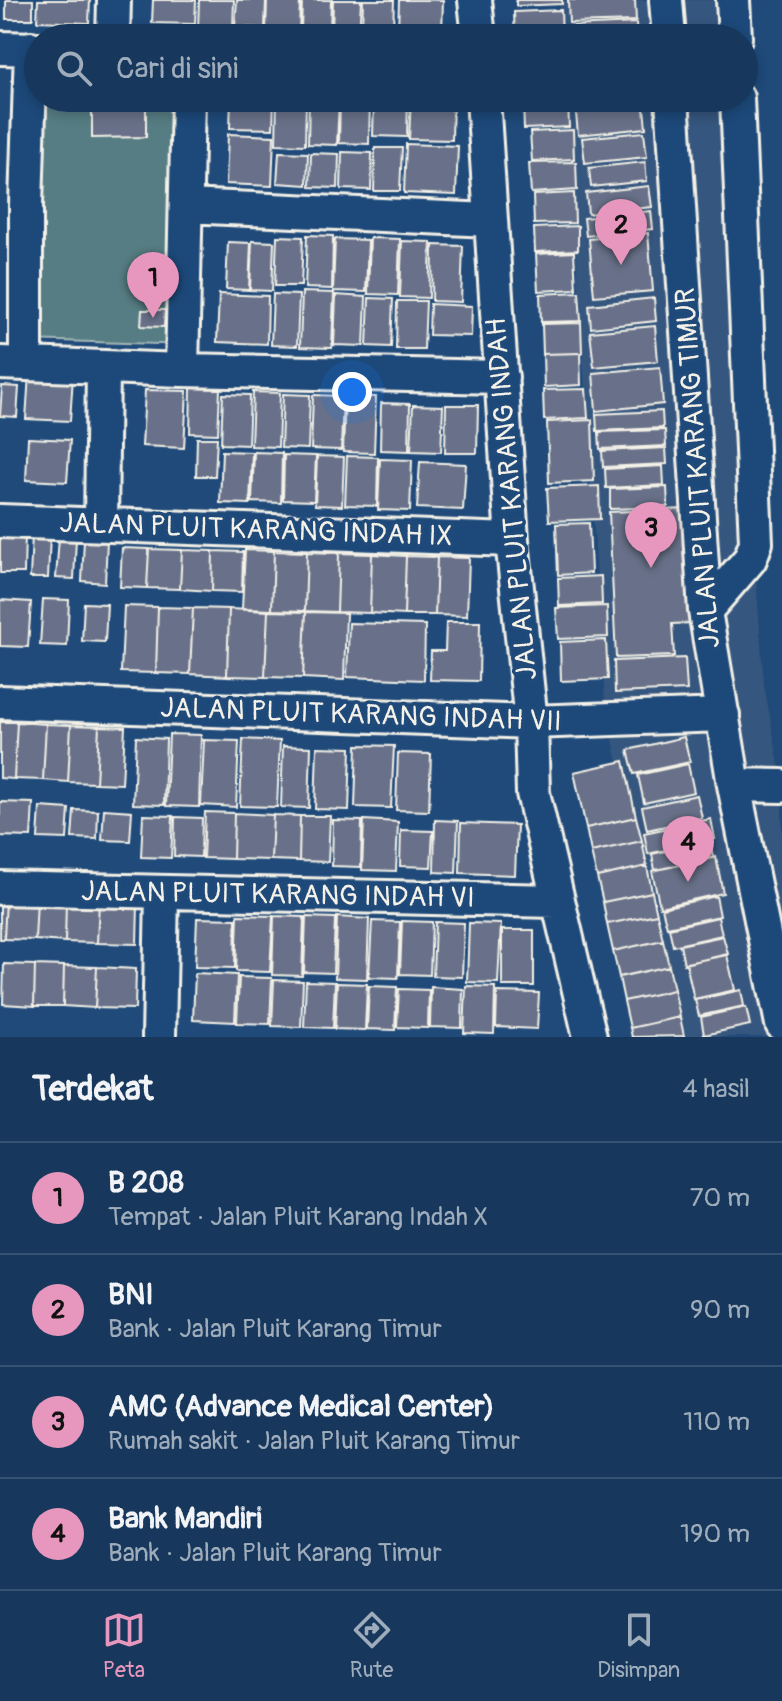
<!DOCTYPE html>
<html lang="id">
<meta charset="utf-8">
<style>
body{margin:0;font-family:Pangolin,sans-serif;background:#244365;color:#f1f3f6}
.you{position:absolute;left:352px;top:392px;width:28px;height:28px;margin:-20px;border:6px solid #fff;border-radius:50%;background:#1a73e8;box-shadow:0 0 0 12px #1a73e833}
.badge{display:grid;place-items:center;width:52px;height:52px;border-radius:50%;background:#e797bd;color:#111;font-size:26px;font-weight:700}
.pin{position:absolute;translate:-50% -66px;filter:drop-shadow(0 2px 4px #0008)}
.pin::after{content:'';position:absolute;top:42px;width:28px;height:24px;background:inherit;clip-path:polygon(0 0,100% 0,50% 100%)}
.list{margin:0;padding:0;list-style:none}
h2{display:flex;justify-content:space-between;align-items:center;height:104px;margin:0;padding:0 32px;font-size:34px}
h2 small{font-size:26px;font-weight:400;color:#9eacbb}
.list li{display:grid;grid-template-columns:52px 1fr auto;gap:24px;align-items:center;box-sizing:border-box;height:112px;padding:0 32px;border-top:2px solid #365272}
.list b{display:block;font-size:30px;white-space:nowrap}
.list p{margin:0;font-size:26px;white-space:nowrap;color:#9eacbb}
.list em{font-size:26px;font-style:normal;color:#9eacbb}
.icon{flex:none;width:44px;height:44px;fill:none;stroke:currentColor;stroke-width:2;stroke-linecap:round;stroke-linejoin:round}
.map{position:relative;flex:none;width:782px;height:1037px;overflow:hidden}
.search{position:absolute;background:#17385c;box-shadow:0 4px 12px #0003;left:24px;right:24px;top:24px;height:88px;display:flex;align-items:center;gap:20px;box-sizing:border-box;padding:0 28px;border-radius:44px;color:#9eacbb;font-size:30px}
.sheet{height:552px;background:#17385c}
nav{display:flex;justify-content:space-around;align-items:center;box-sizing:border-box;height:112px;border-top:2px solid #365272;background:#17385c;font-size:22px;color:#9eacbb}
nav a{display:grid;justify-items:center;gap:4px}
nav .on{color:#e797bd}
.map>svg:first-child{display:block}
.built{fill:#35567e}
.green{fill:#567d83;stroke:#a5b7b6;stroke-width:2}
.building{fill:#687189;stroke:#f4f1e8;stroke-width:2}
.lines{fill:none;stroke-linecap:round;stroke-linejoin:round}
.minor-casing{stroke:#f4f1e8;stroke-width:38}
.minor{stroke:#1f4a7a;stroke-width:32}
.labels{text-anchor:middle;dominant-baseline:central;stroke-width:7;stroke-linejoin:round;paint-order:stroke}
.street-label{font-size:28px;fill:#f4f1e8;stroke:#1f4a7a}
</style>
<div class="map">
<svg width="782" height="1037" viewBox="0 0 782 1037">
<rect width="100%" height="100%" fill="#1f4a7a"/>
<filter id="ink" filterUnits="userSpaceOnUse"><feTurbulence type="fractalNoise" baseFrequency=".0125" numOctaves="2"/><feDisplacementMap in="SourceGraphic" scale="16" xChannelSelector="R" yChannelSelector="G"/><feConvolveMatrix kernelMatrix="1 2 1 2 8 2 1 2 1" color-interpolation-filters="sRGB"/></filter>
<g filter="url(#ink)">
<path class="built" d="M559 0H714L717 38H562Z
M566 98H721L764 685 782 780V1037H676L605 702Z"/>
<path class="green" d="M38 98H200L191 345 27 340Z"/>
<path class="building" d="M6 0H33V19H6Z
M38 0H90L89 23 37 21Z
M153 0H196L195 24 152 23Z
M199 0H234L233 30 198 29Z
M237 0H266L265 28 235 27Z
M267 0H300L299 33 266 32Z
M302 0H331L330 31 301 30Z
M333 0H361L359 35 332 34Z
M363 0H394L393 29 362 28Z
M399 0H443L442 33 398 32Z
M516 0H562V4L516 6Z
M568 0H635L636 21 569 23Z
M561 10 562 38H515L514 12Z
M636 23 637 38H572L571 26Z
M92 98H146V137L92 138Z
M231 98H274L273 129 230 128Z
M277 98H306L305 145 276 144Z
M309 98H339L337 145 308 144Z
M340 98H370L369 144 339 143Z
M374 98H408L407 137 373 136Z
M411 98H453L452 140 409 139Z
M609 98H643L646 128 578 135 575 102Z
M568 99 569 127 524 129 523 101Z
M573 130 574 159 532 161 530 132Z
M644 132 647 157 585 163 582 138Z
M228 134 274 136 272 186 226 184Z
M406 144 458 146 456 195 404 193Z
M375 148H402L400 191H374Z
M279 152 308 153 307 185 277 183Z
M342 152 372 153 371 190 341 189Z
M311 153 339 154 338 188 310 187Z
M576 162 577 190 531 193 529 163Z
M645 162 647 181 591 187 589 168Z
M649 186 652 207 588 214 586 193Z
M574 193 575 223 534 224 533 195Z
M651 211 653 229 586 236 584 218Z
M578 226V250L535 252 534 228Z
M648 233 653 291 594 296 589 239Z
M307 235 333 236 332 289 305 288Z
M277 236 303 237 301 286H275Z
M370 238 400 239 398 295 368 294Z
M335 239 368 240 366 292 333 291Z
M252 241 274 242 272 291 250 290Z
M402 241 431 242 429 298 400 297Z
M228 242 251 243 249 290 226 289Z
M433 245 463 246 461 302 432 301Z
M574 252 576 289 538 291 536 254Z
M302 292 334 293 332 348 300 347Z
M579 292 581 321 541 322 540 294Z
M219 294 268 296 267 344 217 342Z
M273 294 299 295 297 346 271 345Z
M336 295 366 297 364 346 334 345Z
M369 298 393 299 391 347 367 346Z
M654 298 656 321 591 328 589 305Z
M397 301H426L424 349H396Z
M430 304 472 306 471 336 429 335Z
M142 310H165L164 327 141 326Z
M581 323 582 353 543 354 542 324Z
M655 326 658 361 594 367 590 332Z
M580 353 581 385 544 387 543 354Z
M660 367 663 404 596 411 593 373Z
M29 374 73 376 70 421 26 419Z
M2 386 19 387 17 417 0 416Z
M191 388 220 389 218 434 190 433Z
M586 389 588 418 544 420 543 390Z
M145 390 187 391 184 448 142 446Z
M253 392 280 393 278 447 251 446Z
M223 394 250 395 248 445 221 444Z
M283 394 310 395 308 449 281 448Z
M313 395 343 396 341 450 311 449Z
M345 396 376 397 374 453 343 452Z
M381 403 410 404 409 451 380 450Z
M413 405 443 406 441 452 411 451Z
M446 405H478L477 453H445Z
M662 411 663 428 597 431 596 414Z
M592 420 594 481 549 483 547 422Z
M665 430 666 446 600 449 599 432Z
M28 438 70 440 67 482 26 480Z
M197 438H217L215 476H196Z
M666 448 667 464 603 467 602 451Z
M222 451 252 452 250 504 220 503Z
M254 452 282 453 281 503 252 502Z
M284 455 316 456 314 501 283 500Z
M317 456 344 457 342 506 315 505Z
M347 456 378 457 377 506 345 505Z
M380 459 412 460 410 511 378 510Z
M420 462 466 464 463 510 417 508Z
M663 466 664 485 606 488 605 469Z
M599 486 600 519 549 521 547 488Z
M667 487 668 507 610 509V489Z
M687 509 692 623 672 624 674 656 616 658 609 512Z
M589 523 591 573 558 575 556 524Z
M0 533H25L24 573H0Z
M32 534 50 535 48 578H30Z
M59 537 76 538 74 579 56 578Z
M84 539 107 540 105 583 82 581Z
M122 548 149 549 147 588 120 587Z
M149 549 182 550 180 589 147 588Z
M182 550 213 551 212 591 180 589Z
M245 550 274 551 272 610 242 609Z
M213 551 243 552 242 592 212 591Z
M274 551 307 552 305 611 272 610Z
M307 552 339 553 337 612 305 611Z
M339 553 372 554 370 613 337 612Z
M372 554 406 556 404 615 370 613Z
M406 556 437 557 435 615H404Z
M437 557 469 558 467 616 435 615Z
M601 576 602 604 559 606 558 578Z
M43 599 69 600 67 646 40 645Z
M0 600 31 602 28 647 0 646Z
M84 603 107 604 105 642 82 641Z
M124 606 158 607 156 673 121 672Z
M607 606 608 637 558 639 556 608Z
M158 607 193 608 190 674 156 673Z
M193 608 229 609 227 676 190 674Z
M229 609 268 611 265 677 227 676Z
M268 611 306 612 303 678 265 677Z
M306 612 346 613 344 680 303 678Z
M446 622H480L479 681 430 680 431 651H445Z
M349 623 425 625 424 680 347 677Z
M606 640 608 679 561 681 560 642Z
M685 658 687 690 615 693 614 661Z
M0 722H17L14 779 0 778Z
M17 722 46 724 43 780 14 779Z
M46 724 71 725 68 782 43 780Z
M71 725 99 726 96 783 68 782Z
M99 726 125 727 122 784 96 783Z
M169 734 201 735 199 807 166 806Z
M136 737 166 739 164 805 133 804Z
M684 737 690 762 634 774 628 750Z
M243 739 280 741 277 807 240 806Z
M204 740 239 741 236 807 201 805Z
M357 745 394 746 391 808 355 807Z
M283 746 311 747 309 808 281 807Z
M317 747 351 748 349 810 315 809Z
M398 753 431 754 429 811 396 810Z
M624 761 636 817 586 828 574 772Z
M688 764 694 792 644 803 638 775Z
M697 795 702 818 647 830 642 807Z
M0 802 33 803 31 837 0 836Z
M40 807 69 809 67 839 38 838Z
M104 809 132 811 130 841 102 840Z
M74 810 98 811 97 839 72 838Z
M205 812 234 813 233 859 203 858Z
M234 813 273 815 271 860 233 859Z
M143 815 173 816 171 858 141 857Z
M273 815 300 816 299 861 271 860Z
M300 816H330L328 862 299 861Z
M175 817 202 818 201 857 174 856Z
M636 817 642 841 591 852 586 828Z
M711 819 715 839 648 854 644 833Z
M333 820 362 821 361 867 332 866Z
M364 820 398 822 396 871 362 870Z
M435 820 458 821 456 873 434 872Z
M461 823 517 825 515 875 460 873Z
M401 830 433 831 431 867 400 866Z
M642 841 647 866 597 877 591 852Z
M710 841 713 858 655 870 652 854Z
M716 857 723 893 660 907 652 871Z
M647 866 652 892 603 902 597 877Z
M652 892 657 914 607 924 603 902Z
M716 896 720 916 667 927 662 908Z
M0 899H6L4 939H0Z
M6 899 37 900 35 940 4 939Z
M37 900 66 901 65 942 35 940Z
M66 901 99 902 97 943 65 942Z
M99 902 138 904 137 944 97 943Z
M657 914 663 940 613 951 607 924Z
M238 915 273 916 270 972 236 971Z
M274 916 304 917 302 976 272 975Z
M306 917 335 918 333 973 304 972Z
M337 917 369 919 367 979 335 978Z
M718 917 722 935 673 946 669 928Z
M197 918 236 919 235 968 195 967Z
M372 921 400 922 398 978 369 977Z
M402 921 432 922 430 975 400 974Z
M435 922 464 923 462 977 433 976Z
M469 923 501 924 498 983 467 982Z
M502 930H534V986H502Z
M723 936 728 954 684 964 680 945Z
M663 940 669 966 619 977 613 951Z
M727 955 735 990 694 999 686 963Z
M4 964 35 965 34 1006 3 1004Z
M35 965 64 966 63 1006H34Z
M64 966 97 967 95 1008 63 1006Z
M669 966 674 990 624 1001 619 977Z
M97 967 136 969 135 1009 95 1008Z
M195 973 237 975 235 1022 193 1020Z
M239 977 272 978 270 1024 237 1023Z
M274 980 303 981 301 1027 272 1026Z
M306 981 335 982 333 1028 304 1027Z
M337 983 367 984 365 1030 335 1029Z
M369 986 397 987 395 1030 367 1029Z
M466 986 495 987 494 1034 464 1033Z
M431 987 463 989 462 1028 430 1027Z
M399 989 429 990 428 1028 397 1027Z
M674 990 680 1017 630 1028 624 1001Z
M741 990 744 1006 699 1016 695 1000Z
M497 992 539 993 537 1029 496 1027Z
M746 1007 750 1025 704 1035 701 1017Z
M680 1017 684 1036 632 1037 630 1028Z"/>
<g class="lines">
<g class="minor-casing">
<path id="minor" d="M475 0 479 38
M666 0 669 38
M733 0 735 38
M113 38 114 0
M0 48 38 49
M483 98 512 540 531 722 533 793 590 1037
M672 98 705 611 734 785 782 1024
M186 206 490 220
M0 363 182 370 502 377
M26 363V205L31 48
M182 370 188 98
M0 521 512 540
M101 524 103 367
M705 611 750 559 756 543 737 98
M0 702 531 722 723 715
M734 785 782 786
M0 888 557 901
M159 1037 162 893"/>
</g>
<use href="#minor" class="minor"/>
</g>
</g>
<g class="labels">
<g class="street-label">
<text transform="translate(698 468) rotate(-94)">JALAN PLUIT KARANG TIMUR</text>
<text transform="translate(512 499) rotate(-95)">JALAN PLUIT KARANG INDAH</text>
<text transform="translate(256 530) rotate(2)">JALAN PLUIT KARANG INDAH IX</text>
<text transform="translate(361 715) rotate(2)">JALAN PLUIT KARANG INDAH VII</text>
<text transform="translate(278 895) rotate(1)">JALAN PLUIT KARANG INDAH VI</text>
</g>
</g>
</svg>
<div class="you"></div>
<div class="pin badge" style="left:153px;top:318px">1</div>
<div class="pin badge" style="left:621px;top:265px">2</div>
<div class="pin badge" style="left:651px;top:568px">3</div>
<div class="pin badge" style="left:688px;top:882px">4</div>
<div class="search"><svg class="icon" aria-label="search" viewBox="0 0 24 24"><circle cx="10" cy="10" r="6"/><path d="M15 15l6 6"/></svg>Cari di sini</div>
</div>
<section class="sheet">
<h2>Terdekat<small>4 hasil</small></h2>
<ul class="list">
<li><span class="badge">1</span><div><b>B 208</b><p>Tempat · Jalan Pluit Karang Indah X</p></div><em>70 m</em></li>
<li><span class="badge">2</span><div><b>BNI</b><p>Bank · Jalan Pluit Karang Timur</p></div><em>90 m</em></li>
<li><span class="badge">3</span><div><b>AMC (Advance Medical Center)</b><p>Rumah sakit · Jalan Pluit Karang Timur</p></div><em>110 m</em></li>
<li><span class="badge">4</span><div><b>Bank Mandiri</b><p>Bank · Jalan Pluit Karang Timur</p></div><em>190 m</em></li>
</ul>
</section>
<nav>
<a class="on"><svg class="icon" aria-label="map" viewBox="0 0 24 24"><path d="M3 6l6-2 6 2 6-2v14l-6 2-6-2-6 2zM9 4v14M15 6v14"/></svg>Peta</a>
<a><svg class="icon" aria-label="directions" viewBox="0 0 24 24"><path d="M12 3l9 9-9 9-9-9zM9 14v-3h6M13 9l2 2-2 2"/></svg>Rute</a>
<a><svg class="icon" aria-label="saved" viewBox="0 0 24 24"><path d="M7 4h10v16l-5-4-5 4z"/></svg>Disimpan</a>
</nav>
